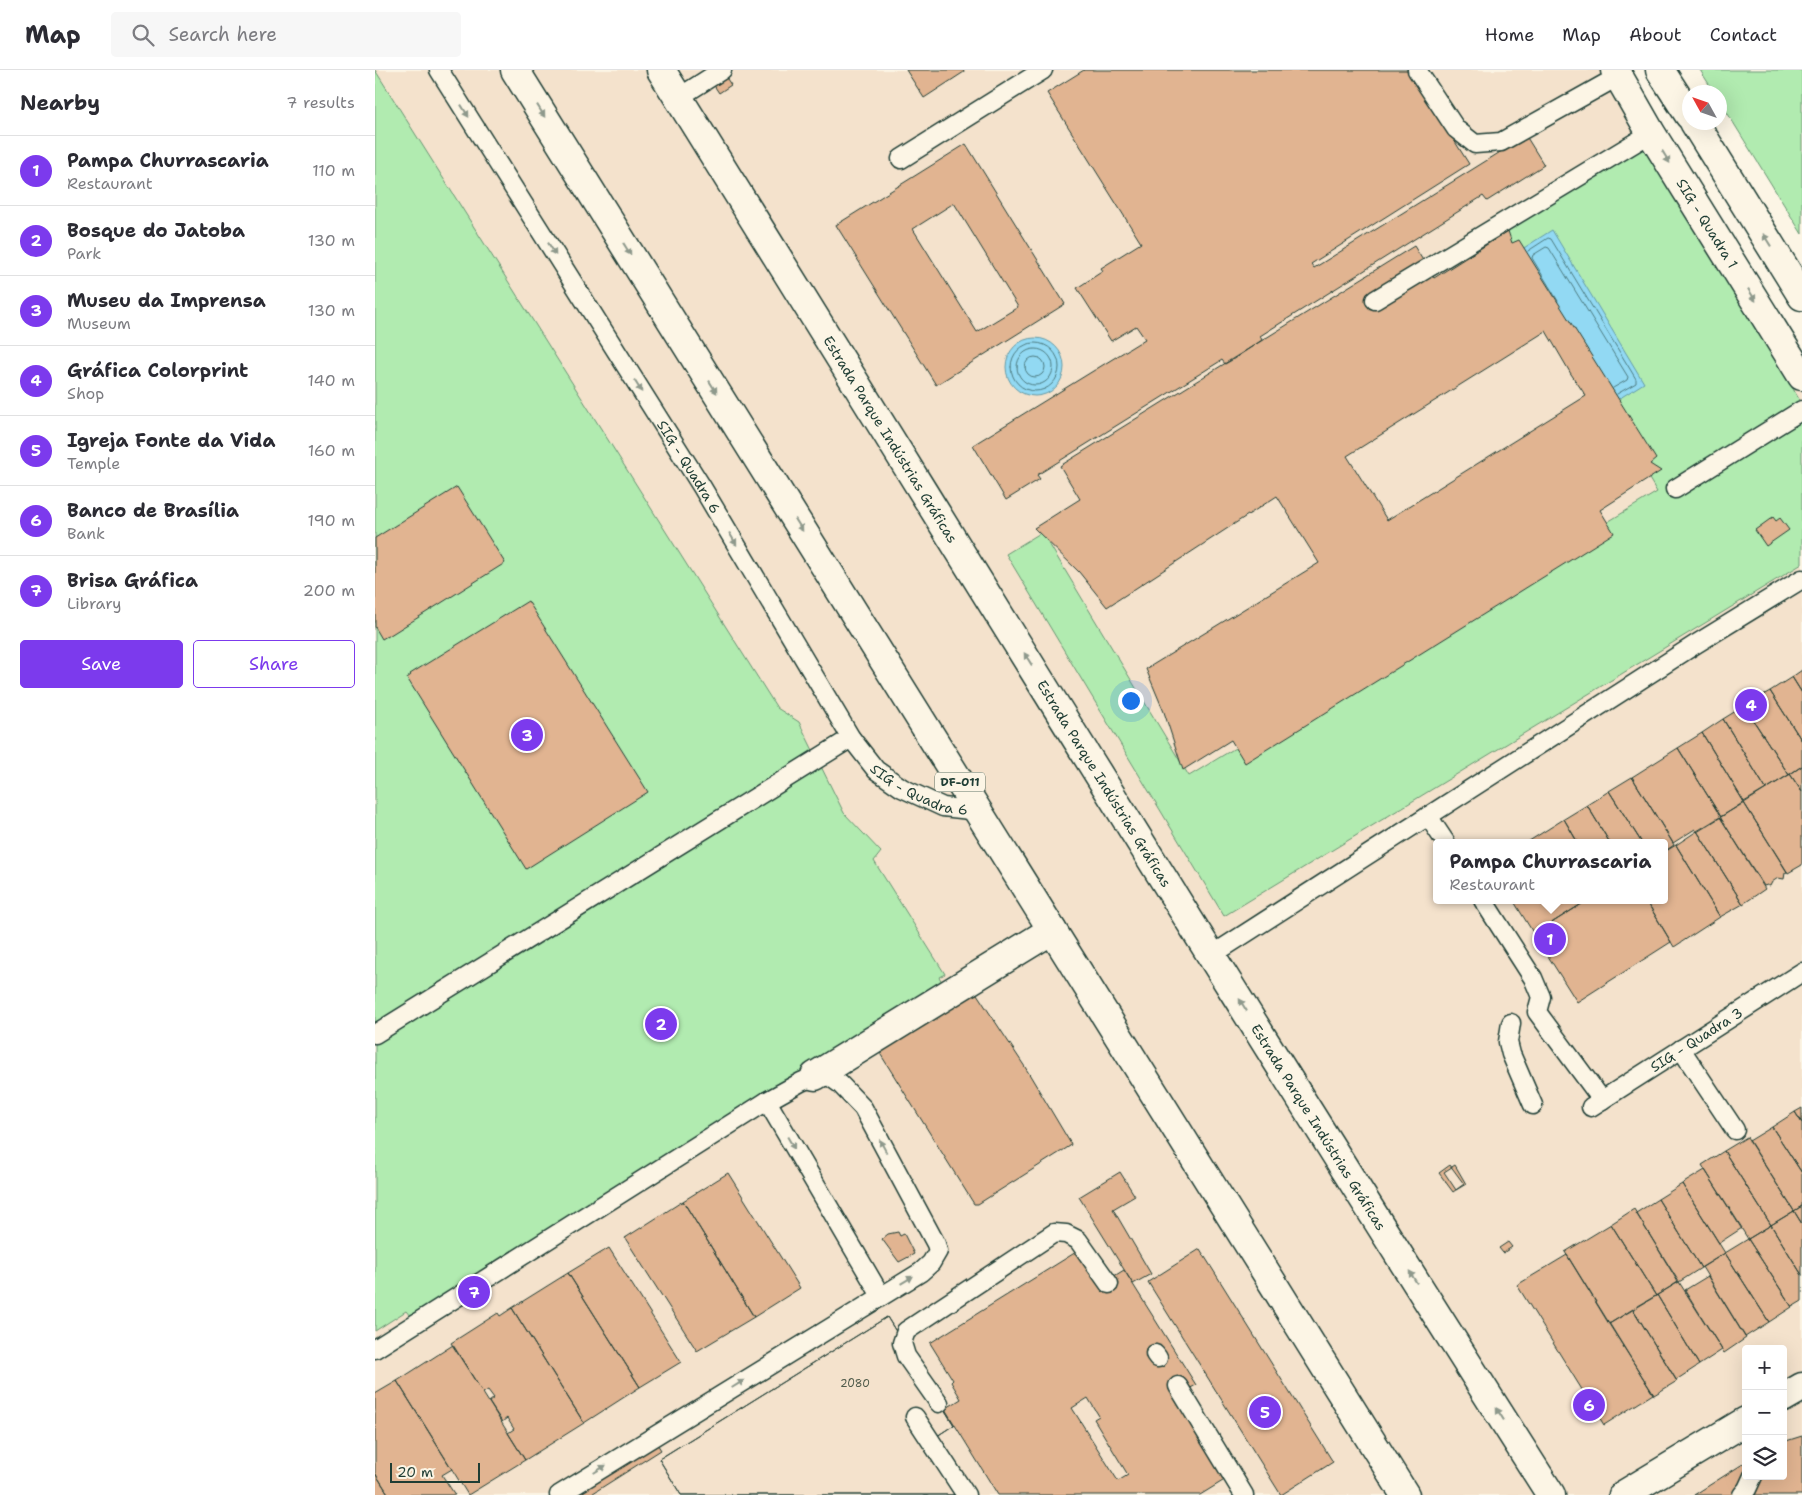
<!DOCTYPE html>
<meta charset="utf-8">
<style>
body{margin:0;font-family:"Shantell Sans",sans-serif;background:#f7f7f7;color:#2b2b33}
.controls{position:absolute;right:15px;bottom:15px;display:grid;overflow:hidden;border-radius:5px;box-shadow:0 5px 20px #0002}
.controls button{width:45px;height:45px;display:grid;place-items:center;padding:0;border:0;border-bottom:1px solid #e1e1e2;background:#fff;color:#2b2b33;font:25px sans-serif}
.compass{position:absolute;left:1307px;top:15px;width:45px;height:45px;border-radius:50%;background:#fff;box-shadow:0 5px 20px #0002;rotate:310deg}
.scale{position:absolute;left:15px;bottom:12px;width:90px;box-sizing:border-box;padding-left:5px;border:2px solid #1f3d34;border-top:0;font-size:14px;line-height:18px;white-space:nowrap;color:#1f3d34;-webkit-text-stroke:4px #fcf5e5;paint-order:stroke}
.you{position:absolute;left:755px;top:630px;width:18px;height:18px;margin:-12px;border:4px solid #fff;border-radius:50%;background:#1a73e8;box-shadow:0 0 0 8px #1a73e833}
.badge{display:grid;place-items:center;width:32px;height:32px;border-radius:50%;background:#7c3aed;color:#fff;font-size:16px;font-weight:700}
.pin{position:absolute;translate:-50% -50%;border:2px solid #fff;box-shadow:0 1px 5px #0006}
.popup{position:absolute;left:1058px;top:769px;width:235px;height:65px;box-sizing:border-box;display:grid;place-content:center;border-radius:5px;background:#fff;filter:drop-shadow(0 1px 4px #0005);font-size:16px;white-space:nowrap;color:#7c7c81}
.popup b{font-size:19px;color:#2b2b33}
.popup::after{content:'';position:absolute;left:50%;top:100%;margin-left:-10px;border:10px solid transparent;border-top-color:#fff}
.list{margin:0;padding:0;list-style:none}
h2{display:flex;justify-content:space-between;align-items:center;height:65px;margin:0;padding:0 20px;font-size:21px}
h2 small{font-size:16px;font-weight:400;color:#7c7c81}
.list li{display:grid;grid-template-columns:32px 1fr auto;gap:15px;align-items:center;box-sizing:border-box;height:70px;padding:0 20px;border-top:1px solid #e1e1e2}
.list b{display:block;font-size:19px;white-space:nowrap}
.list p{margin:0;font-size:16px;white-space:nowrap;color:#7c7c81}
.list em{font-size:16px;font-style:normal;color:#7c7c81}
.actions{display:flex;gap:10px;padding:15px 20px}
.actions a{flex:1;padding:11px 0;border:1px solid #7c3aed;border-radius:5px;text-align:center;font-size:18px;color:#7c3aed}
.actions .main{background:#7c3aed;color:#fff}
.icon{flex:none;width:28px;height:28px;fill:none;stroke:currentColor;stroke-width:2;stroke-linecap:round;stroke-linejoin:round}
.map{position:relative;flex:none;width:1427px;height:1425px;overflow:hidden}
header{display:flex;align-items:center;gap:30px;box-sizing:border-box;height:70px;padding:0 25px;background:#fff;border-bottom:1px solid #e1e1e2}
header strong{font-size:24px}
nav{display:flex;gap:28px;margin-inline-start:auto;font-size:18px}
.search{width:350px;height:45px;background:#f7f7f7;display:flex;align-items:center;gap:12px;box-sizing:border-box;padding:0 18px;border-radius:5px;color:#7c7c81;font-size:19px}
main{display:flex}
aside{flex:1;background:#fff}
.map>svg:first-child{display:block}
.built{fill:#f4e2cc;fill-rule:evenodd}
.green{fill:#b1ebb0;stroke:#689472}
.water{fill:#92d9f3;stroke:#649ba7}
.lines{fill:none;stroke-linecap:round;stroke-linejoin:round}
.shore{stroke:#4d7b80;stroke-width:1}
.building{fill:#e1b491;stroke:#1f3d34;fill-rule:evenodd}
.lane-casing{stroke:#1f3d34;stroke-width:21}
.street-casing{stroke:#1f3d34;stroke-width:31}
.primary-casing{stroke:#1f3d34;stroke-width:31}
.lane{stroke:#fcf5e5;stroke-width:18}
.street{stroke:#fcf5e5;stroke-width:28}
.primary{stroke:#fcf5e5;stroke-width:28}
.oneway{fill:#8e998c}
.labels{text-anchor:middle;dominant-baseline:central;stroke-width:4;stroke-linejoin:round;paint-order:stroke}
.number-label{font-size:11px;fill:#505b4b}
.shield{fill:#fcf5e5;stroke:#617469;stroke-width:1}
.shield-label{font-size:12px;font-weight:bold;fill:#1f3d34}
.street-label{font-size:14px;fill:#1f3d34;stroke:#fcf5e5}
</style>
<header>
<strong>Map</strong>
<div class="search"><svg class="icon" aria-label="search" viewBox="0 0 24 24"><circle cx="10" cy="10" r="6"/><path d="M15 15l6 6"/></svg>Search here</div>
<nav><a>Home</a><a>Map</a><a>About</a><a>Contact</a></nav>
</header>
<main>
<aside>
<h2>Nearby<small>7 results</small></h2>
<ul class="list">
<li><span class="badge">1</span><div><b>Pampa Churrascaria</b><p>Restaurant</p></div><em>110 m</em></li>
<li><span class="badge">2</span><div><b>Bosque do Jatoba</b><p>Park</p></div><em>130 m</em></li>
<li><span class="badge">3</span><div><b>Museu da Imprensa</b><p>Museum</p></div><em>130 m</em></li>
<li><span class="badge">4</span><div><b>Gráfica Colorprint</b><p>Shop</p></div><em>140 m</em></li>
<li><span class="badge">5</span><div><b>Igreja Fonte da Vida</b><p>Temple</p></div><em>160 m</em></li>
<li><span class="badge">6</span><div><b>Banco de Brasília</b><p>Bank</p></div><em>190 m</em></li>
<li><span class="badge">7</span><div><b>Brisa Gráfica</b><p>Library</p></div><em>200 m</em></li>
</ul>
<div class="actions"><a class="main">Save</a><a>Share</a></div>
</aside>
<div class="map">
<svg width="1427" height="1425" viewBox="0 0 1427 1425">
<rect width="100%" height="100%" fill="#fcf5e5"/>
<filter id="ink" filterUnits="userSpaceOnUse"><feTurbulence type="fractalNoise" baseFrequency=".02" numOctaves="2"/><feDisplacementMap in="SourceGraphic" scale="10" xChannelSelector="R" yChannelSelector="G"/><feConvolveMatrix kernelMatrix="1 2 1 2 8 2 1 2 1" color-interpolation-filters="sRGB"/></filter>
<g filter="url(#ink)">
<path class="built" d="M0 0H1233L1427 312V1425H0ZM1061 773H1289V830H1061ZM1371 1279H1408V1406H1371Z"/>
<path class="green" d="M0 0 402 638 424 652 469 743 506 782 499 791 570 904 564 907 573 921 44 1257 31 1241 0 1261Z
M1325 0H1427V164L1345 31 1344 22H1339Z
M1270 73 1427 334V494L849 846 631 484 667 462 814 706 1282 422 1125 161Z"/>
<path class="water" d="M1177 160 1269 313 1234 335 1141 183Z
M631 297a29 29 0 1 1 58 0a29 29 0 1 1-58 0Z"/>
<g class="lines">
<path class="shore" d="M1153 181 1173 168 1176 169 1261 309V313L1242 324
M1183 231 1157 188 1158 185 1171 177 1174 178 1253 307 1252 310 1238 318
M636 297a24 24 0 1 1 48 0a24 24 0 1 1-48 0Z
M642 297a18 18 0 1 1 36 0a18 18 0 1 1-36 0Z
M650 297a10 10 0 1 1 20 0a10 10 0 1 1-20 0Z"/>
</g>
<path class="building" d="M531 0H588L589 2 549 28Z
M709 0H1035L1094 94 936 194 939 198 1151 66 1169 95 1112 131 1108 126 885 266 887 270 857 290 850 294 847 290 662 405 665 409 631 430 598 375 770 269 761 256 736 271 702 218 728 201 726 198 766 173 672 23Z
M348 3 356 15 344 23 336 11Z
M591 74 690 234 561 315 461 155ZM579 133 643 237 602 262 538 159Z
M1133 161 1137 173 1144 170 1281 389 1275 394 1286 401 1225 440 1239 463 870 693 856 670 808 700 789 642 771 599 944 493 902 426 732 537 704 502 659 458 705 429 685 396 1039 176 1059 208ZM1171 261 1196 304 1211 326 1012 450 972 386Z
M82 417 130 493 12 567V566L7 569 0 557V468Z
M1398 447 1401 451 1405 448 1414 460 1391 476 1380 460Z
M153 531 273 722 151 799 32 608 36 605 35 604Z
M1427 600V623L1417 607Z
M1417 607 1427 623V671L1395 621Z
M1395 621 1427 671V696L1414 705 1369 636Z
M1369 636 1414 705 1391 719 1348 649Z
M1348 649 1391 719 1369 732 1327 663Z
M1327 663 1369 732 1346 747 1303 678Z
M1303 678 1346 747 1322 762 1320 759 1298 773 1257 707Z
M1427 696V722L1415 704Z
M1415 704 1427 722V795L1413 803 1369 733Z
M1257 707 1299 775 1289 782V773H1267L1234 721Z
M1234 721 1265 770 1267 773H1235L1212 735Z
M1369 733 1412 802 1410 803 1409 809 1403 808 1397 812 1395 816 1392 815 1389 816 1345 747Z
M1212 735 1235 773H1203L1189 749Z
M1345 747 1390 819 1368 834 1322 761Z
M1189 749 1203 773H1151Z
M1322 761 1368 834 1345 847 1301 775Z
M1301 775 1345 847 1299 877 1271 830H1289V782Z
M1138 830H1213L1159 864Z
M1213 830H1271L1296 872 1202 932 1159 864Z
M599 923 602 924 650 997 696 1074 695 1076 603 1134H599L506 985V981Z
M1427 1038V1053L1420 1042Z
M1420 1042 1427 1053V1103L1397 1057Z
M1397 1057 1427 1103V1136L1419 1141 1374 1071Z
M1372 1067 1419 1141 1396 1155 1349 1081Z
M1349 1081 1396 1155 1373 1169 1327 1095Z
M1075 1095 1089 1114 1078 1122 1064 1103Z
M1080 1095 1091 1114 1081 1120 1069 1102Z
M1330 1100 1367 1158 1344 1173 1307 1114Z
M745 1102 760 1126 738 1139 776 1204 758 1214 704 1127Z
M353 1103 425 1218 379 1247 308 1131Z
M1307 1114 1350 1183 1326 1198 1283 1129Z
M1283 1129 1326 1198 1304 1212 1261 1143Z
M308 1131 379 1247 322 1281 250 1168Z
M1427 1136V1154L1419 1141Z
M1259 1139 1303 1212 1281 1226 1236 1154Z
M1419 1141 1427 1154V1205L1396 1155Z
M1236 1154 1281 1226 1234 1254 1190 1182Z
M1396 1155 1427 1205V1231L1417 1237 1373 1169Z
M523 1162 525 1166 529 1164 539 1184 524 1192 507 1169 513 1164Z
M1373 1169 1417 1237 1394 1252 1350 1183Z
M1133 1172 1137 1177 1128 1183 1124 1178Z
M714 1174 736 1208 749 1200 821 1315 805 1324 856 1406 825 1425H623L570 1339 586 1329 576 1312 578 1310 555 1273ZM713 1328 724 1346 719 1349 753 1405 743 1411 697 1338Z
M234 1178 306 1292 265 1317 193 1203Z
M825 1179 958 1392 906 1425 773 1212Z
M1350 1183 1394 1252 1370 1267 1327 1197Z
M1192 1185 1278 1324 1229 1355 1142 1215Z
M193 1203 265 1317 209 1353 137 1238Z
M1333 1206 1371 1268 1349 1283 1310 1220Z
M1304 1212 1347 1280 1324 1295 1282 1225Z
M1282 1225 1324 1295 1301 1310 1258 1239Z
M137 1238 209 1353 150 1390 133 1363 139 1359 132 1348 127 1352 114 1332 119 1328 113 1320 108 1323 76 1273 123 1243 125 1246Z
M1258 1239 1302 1311 1279 1325 1234 1254Z
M512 1247 579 1355 559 1368 596 1425H306L284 1389Z
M512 1247 579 1355 559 1368 596 1425H306L284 1389Z
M78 1275 150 1390 93 1425 22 1311Z
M22 1311 77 1399 67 1405 80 1425H14L0 1403V1324Z
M1427 1366V1425H1319L1371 1392V1406H1408V1372Z
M279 1369 286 1380 215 1425H194Z
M0 1403 14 1425H0Z"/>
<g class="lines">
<g class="lane-casing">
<g id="lane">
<path id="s1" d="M64 0 327 417 476 668 501 700 527 718 568 737 604 741"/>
<path d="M1042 0 1081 59 1100 74 1126 72 1244 6"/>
<path d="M303 28 347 0"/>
<path d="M526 89 668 0"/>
<path d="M1000 230 1276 63"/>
<path d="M1300 419 1427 340"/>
<path d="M1053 746 1071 773"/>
<path d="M1108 830 1158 908 1166 927 1162 942 1227 1030"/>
<path d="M837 885 1321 574 1427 509"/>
<path d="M1136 953 1133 972 1136 984 1158 1035"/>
<path d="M0 964 476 668"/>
<path d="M1306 979 1360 1060"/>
<path d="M392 1031 506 1226"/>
<path id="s2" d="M1216 1037 1427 902"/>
<path d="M0 1279 392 1031 426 1012 440 1006 455 1007 465 1014 488 1038 561 1174 563 1181 556 1193 546 1202 184 1425"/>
<path d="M780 1284 783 1288"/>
<path d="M803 1316 869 1425"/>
<path d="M564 1333 531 1286 527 1273 531 1261 679 1163 691 1164 703 1170 734 1214"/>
<path d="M540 1347 591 1425"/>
<path d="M1367 1425 1372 1419 1378 1406"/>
</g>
</g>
<g class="street-casing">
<g id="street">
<path id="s3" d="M1240 0 1276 63 1427 306"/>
<path d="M1285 0 1314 45"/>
<path d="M1319 52 1427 226"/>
<path d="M440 1006 677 860"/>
<path d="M1408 1328 1427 1317"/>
<path d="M1248 1425 1371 1351"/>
</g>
</g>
<g class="primary-casing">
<g id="primary">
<path d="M140 0 1030 1425"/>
<path id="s4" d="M286 0C582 475 875 953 1176 1425"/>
</g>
</g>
<use href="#lane" class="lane"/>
<use href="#street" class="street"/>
<use href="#primary" class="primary"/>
</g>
<defs><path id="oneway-solid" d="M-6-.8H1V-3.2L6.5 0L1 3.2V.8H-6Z" transform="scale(1.25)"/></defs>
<g class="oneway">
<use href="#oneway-solid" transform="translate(90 41) rotate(58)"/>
<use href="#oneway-solid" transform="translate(166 41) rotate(58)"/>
<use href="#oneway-solid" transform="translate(1291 87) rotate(58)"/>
<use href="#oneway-solid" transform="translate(1392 170) rotate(-122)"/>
<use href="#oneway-solid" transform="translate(177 179) rotate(58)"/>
<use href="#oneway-solid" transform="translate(252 179) rotate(58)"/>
<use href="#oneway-solid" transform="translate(1377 225) rotate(58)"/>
<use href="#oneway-solid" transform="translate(263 316) rotate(58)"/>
<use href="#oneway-solid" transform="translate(338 317) rotate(58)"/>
<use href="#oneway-solid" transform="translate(424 455) rotate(58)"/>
<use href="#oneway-solid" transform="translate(358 469) rotate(59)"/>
<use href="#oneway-solid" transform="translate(653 589) rotate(-122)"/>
<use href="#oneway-solid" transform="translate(868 935) rotate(-122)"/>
<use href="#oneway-solid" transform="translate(416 1073) rotate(60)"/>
<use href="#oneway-solid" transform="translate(508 1076) rotate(-118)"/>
<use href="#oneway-solid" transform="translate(1038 1207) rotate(-122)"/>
<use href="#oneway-solid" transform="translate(532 1210) rotate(-31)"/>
<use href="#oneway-solid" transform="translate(363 1314) rotate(-32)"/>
<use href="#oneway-solid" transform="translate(1125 1344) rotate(-122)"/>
<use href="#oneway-solid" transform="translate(225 1399) rotate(-32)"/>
</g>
</g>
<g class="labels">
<g class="number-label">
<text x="480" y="1313">2080</text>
</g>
<rect class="shield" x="560" y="702.5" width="50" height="19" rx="4"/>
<g class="shield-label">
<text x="585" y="712">DF-011</text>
</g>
<g class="street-label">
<text stroke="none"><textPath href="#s3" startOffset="179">SIG - Quadra 1</textPath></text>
<text stroke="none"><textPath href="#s4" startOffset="435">Estrada Parque Indústrias Gráficas</textPath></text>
<text stroke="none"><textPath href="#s1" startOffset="469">SIG - Quadra 6</textPath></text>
<text stroke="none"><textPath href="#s4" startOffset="840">Estrada Parque Indústrias Gráficas</textPath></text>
<text stroke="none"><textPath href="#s1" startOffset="874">SIG - Quadra 6</textPath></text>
<text stroke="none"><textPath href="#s2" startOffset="125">SIG - Quadra 3</textPath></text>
<text stroke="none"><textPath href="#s4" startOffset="1245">Estrada Parque Indústrias Gráficas</textPath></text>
</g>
</g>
</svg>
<div class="controls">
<button>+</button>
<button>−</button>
<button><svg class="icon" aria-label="layers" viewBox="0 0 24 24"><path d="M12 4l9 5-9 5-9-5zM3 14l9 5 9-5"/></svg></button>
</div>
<svg class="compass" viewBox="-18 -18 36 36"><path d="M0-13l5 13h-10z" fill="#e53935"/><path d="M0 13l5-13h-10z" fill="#7c7c81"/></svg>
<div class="scale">20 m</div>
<div class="you"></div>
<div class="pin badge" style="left:1175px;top:869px">1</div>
<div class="popup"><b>Pampa Churrascaria</b>Restaurant</div>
<div class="pin badge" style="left:286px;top:954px">2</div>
<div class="pin badge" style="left:152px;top:665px">3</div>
<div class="pin badge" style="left:1376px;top:635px">4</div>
<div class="pin badge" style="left:890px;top:1342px">5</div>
<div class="pin badge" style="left:1214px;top:1335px">6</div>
<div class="pin badge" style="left:99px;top:1222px">7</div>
</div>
</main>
